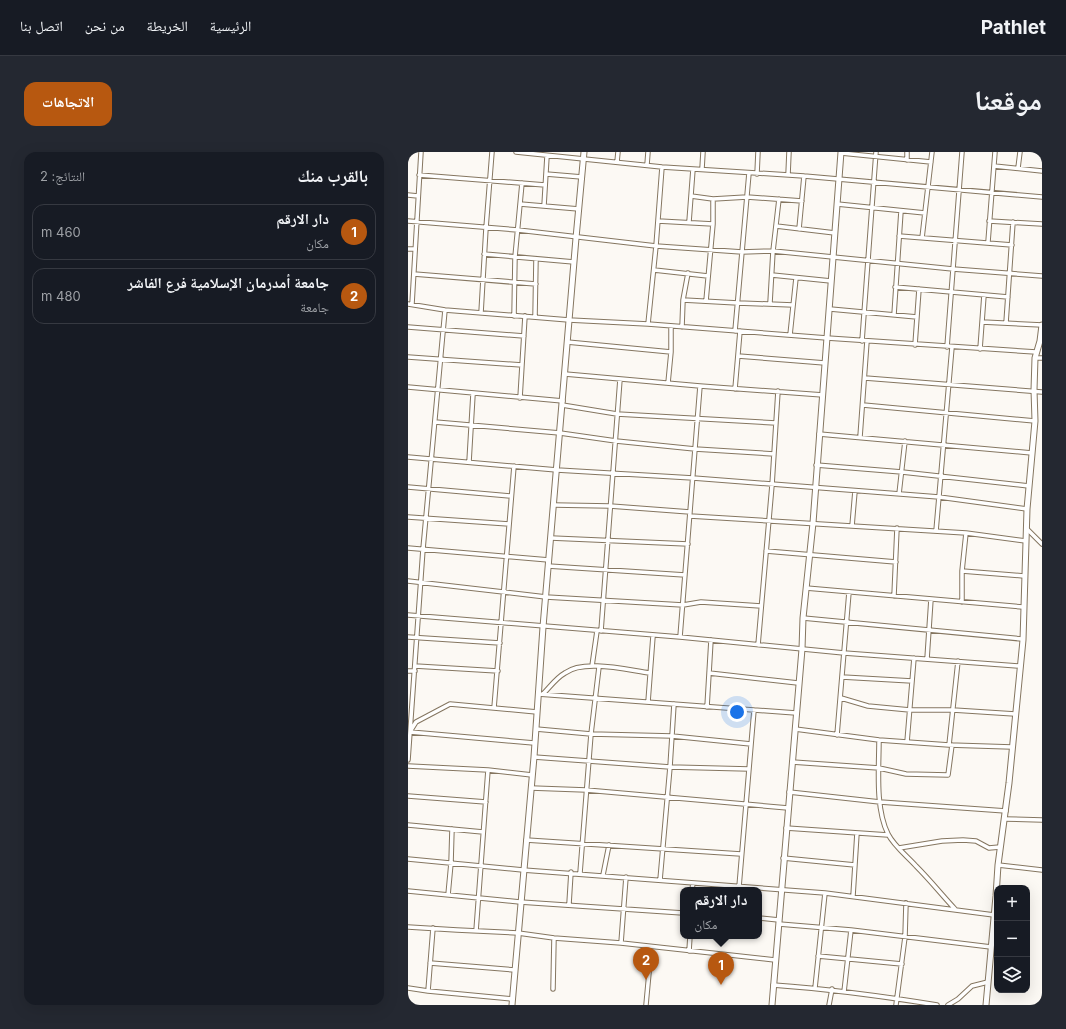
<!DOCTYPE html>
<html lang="ar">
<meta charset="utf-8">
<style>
body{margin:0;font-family:Inter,"Noto Naskh Arabic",sans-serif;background:#242831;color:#f1f3f6;direction:rtl}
.controls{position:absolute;right:12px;bottom:12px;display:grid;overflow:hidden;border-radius:8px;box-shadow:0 4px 16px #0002}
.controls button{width:36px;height:36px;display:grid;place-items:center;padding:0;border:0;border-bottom:1px solid #363941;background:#171b24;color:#f1f3f6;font:20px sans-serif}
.you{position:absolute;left:329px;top:560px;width:14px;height:14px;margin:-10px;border:3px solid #fff;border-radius:50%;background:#1a73e8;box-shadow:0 0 0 6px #1a73e833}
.badge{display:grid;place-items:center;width:26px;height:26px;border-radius:50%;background:#b75810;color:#fff;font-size:13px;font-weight:700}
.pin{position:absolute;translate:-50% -33px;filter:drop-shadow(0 1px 2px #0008)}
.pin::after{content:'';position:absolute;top:21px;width:14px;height:12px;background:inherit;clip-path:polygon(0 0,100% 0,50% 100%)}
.popup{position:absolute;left:272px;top:735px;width:82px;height:52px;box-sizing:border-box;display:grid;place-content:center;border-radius:8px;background:#171b24;filter:drop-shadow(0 1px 3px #0005);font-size:13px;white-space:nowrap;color:#9ea1a6}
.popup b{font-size:15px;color:#f1f3f6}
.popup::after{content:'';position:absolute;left:50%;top:100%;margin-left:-8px;border:8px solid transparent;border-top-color:#171b24}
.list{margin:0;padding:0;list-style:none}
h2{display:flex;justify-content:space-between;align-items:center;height:52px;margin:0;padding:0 16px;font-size:17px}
h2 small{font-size:13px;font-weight:400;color:#9ea1a6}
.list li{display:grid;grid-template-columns:26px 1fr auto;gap:12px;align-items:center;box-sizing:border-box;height:56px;margin:0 8px 8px;padding:0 8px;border:1px solid #363941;border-radius:12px}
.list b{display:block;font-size:15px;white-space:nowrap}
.list p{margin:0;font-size:13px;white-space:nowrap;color:#9ea1a6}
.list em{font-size:13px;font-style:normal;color:#9ea1a6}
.icon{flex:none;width:22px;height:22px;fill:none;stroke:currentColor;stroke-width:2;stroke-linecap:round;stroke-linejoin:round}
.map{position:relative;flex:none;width:634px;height:853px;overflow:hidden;direction:ltr;border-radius:12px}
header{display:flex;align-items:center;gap:24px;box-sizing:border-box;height:56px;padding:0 20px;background:#171b24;border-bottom:1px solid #363941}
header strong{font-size:19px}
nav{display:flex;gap:22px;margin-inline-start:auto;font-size:14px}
.intro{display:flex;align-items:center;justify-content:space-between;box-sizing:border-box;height:96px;padding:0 24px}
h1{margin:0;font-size:28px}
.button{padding:10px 18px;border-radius:12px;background:#b75810;color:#fff;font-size:14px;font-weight:700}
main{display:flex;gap:24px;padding:0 24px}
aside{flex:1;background:#171b24;border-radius:12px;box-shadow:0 4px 16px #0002}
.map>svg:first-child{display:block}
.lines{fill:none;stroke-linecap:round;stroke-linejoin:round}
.street-casing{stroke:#857660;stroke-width:5.5}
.secondary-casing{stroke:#857660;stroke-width:7}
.street{stroke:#fff;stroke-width:3.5}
.secondary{stroke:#fff;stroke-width:5}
</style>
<header>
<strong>Pathlet</strong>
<nav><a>الرئيسية</a><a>الخريطة</a><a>من نحن</a><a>اتصل بنا</a></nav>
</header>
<div class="intro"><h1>موقعنا</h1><a class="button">الاتجاهات</a></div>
<main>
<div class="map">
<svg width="634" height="853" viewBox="0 0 634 853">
<rect width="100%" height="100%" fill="#fcf9f4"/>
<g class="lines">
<g class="street-casing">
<path id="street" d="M108 0 254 15 396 24 634 45
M433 1 523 10
M499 8V0
M209 10 210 0
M239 13 240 0
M586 14 634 19
M610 16 612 0
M294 17 295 0
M138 22 174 25
M349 22 350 0
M11 23 137 33
M380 23 381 0
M0 43 10 44
M283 44 305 47 339 45 394 49
M112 52 171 57
M429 52 517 61
M136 54 139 4
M0 69 110 78 248 94 254 15
M250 69 305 72
M581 69 634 72
M281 70 285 17
M368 74 427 81
M391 77 396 24
M491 84 604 93
M514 86 524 0
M580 90 587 0
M0 97H7
M76 102 166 110
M246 118 300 124
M6 122 128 132
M364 123 423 129
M487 135 600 145
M275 148 330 151 385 153
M298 149 305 72V47
M362 151 365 99 371 47
M0 152 37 158 161 168 240 172 419 186 628 200
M4 152 13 0
M422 157 509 165
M73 161 78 76 84 0
M486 163 493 59
M106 164 107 105 114 31
M127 165 128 107
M574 170 634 173
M598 171 605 70
M240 172 248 94 334 100 365 99 545 117 634 124
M0 175 116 184
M274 175 275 148 280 121
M327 179 341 21
M382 183 388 126
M454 189 468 0
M159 190 263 200
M507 193 511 137
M539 195 554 0
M572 197 576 143
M330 204 417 211
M0 205 114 213
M627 206H634
M157 222 292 234 415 243
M457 226 634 240
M260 231 263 200V174
M0 235 155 249
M327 237 332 179
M112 246 117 164
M154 253 209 262 368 271
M455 253 627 269
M27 270 152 281 208 289 287 297 366 302
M411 282 624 301
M452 285 459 189
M0 305 149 318 285 326 531 345 619 357
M61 310 65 242
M408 313 494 320 621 334
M0 335 103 344
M491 342 497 289
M146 353 202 354 282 360
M282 364 558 381 618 389
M0 365 101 372
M444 374 447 339
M619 377 634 392
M528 379 544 195
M143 386 280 392
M0 396 141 408
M358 399 488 410
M140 414 277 423
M554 419 616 424
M0 429 138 445 275 453 293 450 353 454
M398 436 615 455
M486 444 489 376
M554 450V419L558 381
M0 463 272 485 436 501 611 514
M395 466 614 487
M193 479 212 227
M0 485 92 491
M272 485 292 234
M350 493 364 333 370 239
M519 507 523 447
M7 514 90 519
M184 514 189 479
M0 519H7
M301 521 390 531
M434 525 504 529
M130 542 388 561
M135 542C142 535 148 526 157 521 176 507 219 518 242 521
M433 546 460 554 502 558H545L607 562
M240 550 245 484
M299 555 303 488
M86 556 106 314
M128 577 183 582 264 584 343 592
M387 577 471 588 541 593 604 595
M3 578 8 570 42 552 129 560
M2 580 126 591
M429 583 441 440
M471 588C471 616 467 656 480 682 486 694 499 704 508 714 522 728 534 743 547 757
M499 590 506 506
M541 593 550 509
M126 605 262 615 341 617
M0 608 15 397 37 158
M384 610 471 616 498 622 540 623 544 593
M0 614 80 618 124 623
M123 636 178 638 380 656
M381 640 472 650 598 659
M0 644 78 650
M596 667 634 668
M0 673 75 680
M378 676 480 683
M118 688 333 702
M491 696 534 689 555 688 568 689 581 696 592 695
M375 706 447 713
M0 707 115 718 417 741 586 763
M590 713 634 718
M172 721 183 582 191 515
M195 723 201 693
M252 728 262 615 266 552
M331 735 346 558
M284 738 285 731
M0 739 112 750 275 761
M40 743 43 711 44 677
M445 744 449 681
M161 752 163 720
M351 766 371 768
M371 772 443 778 583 795
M0 775 49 778 110 781 146 786 213 791 367 808
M68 779 80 618
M213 791 218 725
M281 799 282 784
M410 804 494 812
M22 811 107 818
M365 833C420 837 474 844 529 853
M0 836 20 839 104 847
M407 836 417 741
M145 837 146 786
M20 839 25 776
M436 840 443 778
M238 853 242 810
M421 853 424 837
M488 853 497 785 498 751
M540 853 550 847 564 834 580 830"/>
</g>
<g class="secondary-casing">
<path id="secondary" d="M104 853 126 605 135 475 168 86 176 0
M364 853 394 497 395 466 405 371 433 0
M578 853 588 744 590 713 601 631 615 488 619 357 627 269 626 238 627 206 632 189 634 173"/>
</g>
<use href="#street" class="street"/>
<use href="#secondary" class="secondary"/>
</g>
</svg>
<div class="controls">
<button>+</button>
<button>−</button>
<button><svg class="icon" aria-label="layers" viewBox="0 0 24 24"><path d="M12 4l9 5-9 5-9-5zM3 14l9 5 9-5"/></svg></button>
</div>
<div class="you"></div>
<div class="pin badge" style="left:313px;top:833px">1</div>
<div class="popup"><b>دار الارقم</b>مكان</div>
<div class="pin badge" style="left:238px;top:828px">2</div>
</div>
<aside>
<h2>بالقرب منك<small>النتائج: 2</small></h2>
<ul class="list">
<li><span class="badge">1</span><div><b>دار الارقم</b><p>مكان</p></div><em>460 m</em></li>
<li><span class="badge">2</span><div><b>جامعة أمدرمان الإسلامية فرع الفاشر</b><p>جامعة</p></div><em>480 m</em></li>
</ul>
</aside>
</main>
